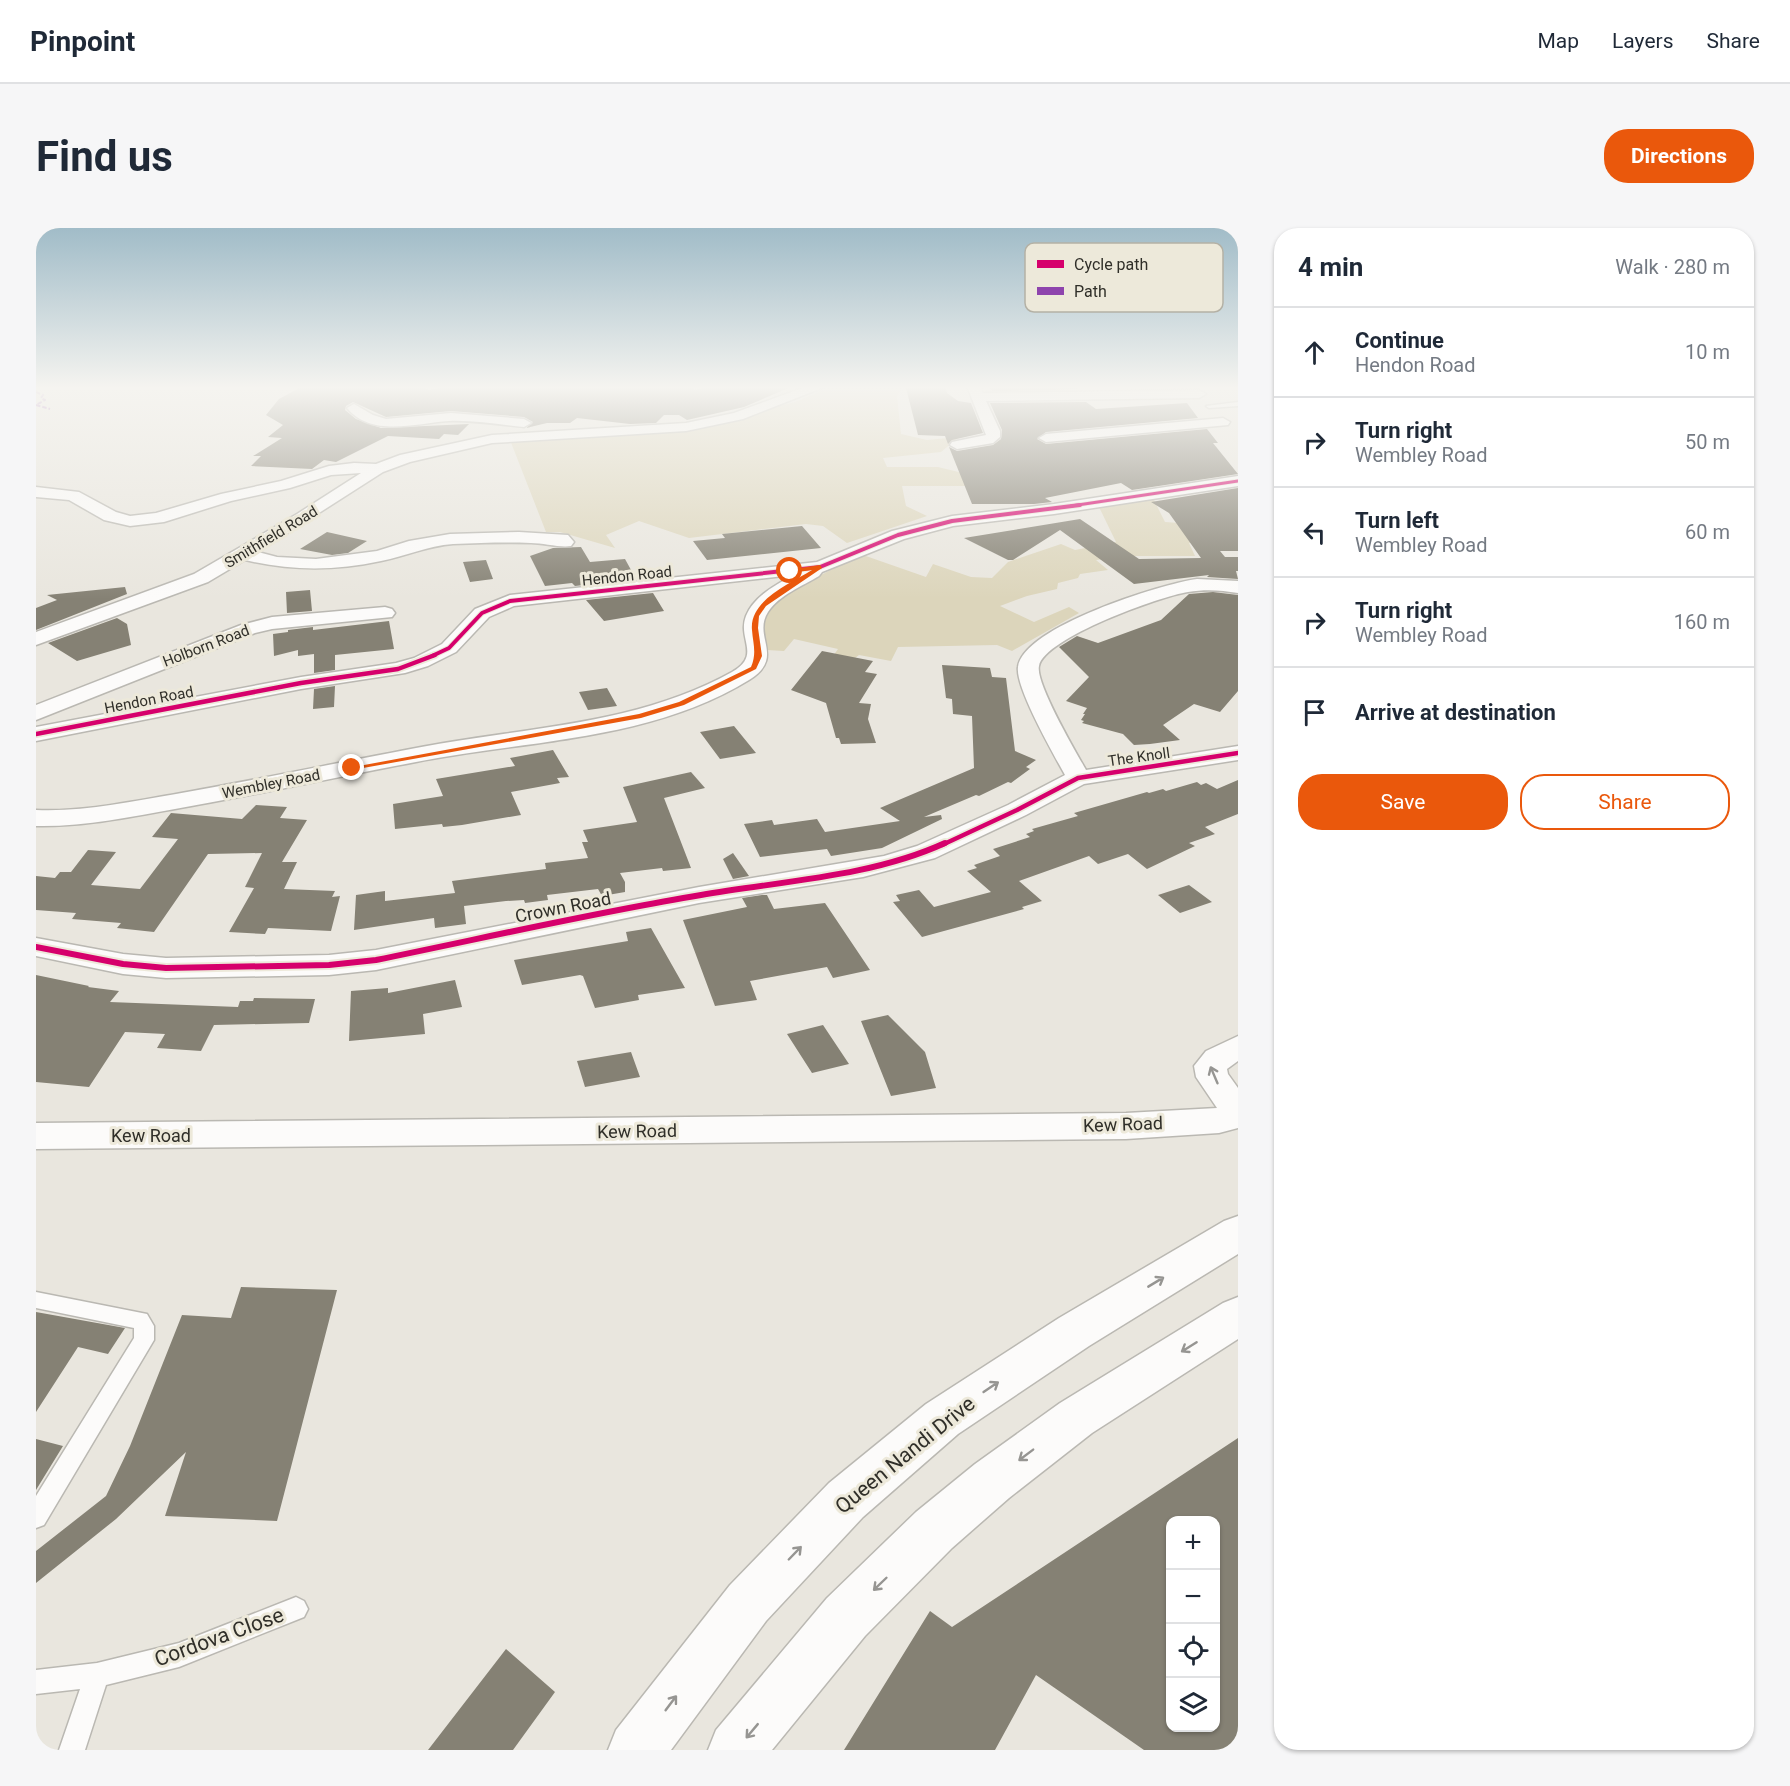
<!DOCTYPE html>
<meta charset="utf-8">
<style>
body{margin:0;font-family:Roboto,sans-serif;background:#f6f6f7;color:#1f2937}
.controls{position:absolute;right:18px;bottom:18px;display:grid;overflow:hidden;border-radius:12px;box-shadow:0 2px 4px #0004}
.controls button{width:54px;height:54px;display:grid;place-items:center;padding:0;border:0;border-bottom:2px solid #e0e1e3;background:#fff;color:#1f2937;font:30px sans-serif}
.stop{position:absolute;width:18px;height:18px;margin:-14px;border:4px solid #ea580c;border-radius:50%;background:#fff}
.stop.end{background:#ea580c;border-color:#fff;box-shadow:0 2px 6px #0008}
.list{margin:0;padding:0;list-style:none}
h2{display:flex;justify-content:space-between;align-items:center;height:78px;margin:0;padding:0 24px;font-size:26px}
h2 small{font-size:20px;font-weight:400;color:#747a83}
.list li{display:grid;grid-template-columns:39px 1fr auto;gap:18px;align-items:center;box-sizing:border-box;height:90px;padding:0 24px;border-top:2px solid #e0e1e3}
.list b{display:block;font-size:22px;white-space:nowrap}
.list p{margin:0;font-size:20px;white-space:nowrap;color:#747a83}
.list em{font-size:20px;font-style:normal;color:#747a83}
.actions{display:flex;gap:12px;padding:18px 24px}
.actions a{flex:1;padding:14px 0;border:2px solid #ea580c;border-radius:24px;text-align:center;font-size:21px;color:#ea580c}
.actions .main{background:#ea580c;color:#fff}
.icon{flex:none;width:33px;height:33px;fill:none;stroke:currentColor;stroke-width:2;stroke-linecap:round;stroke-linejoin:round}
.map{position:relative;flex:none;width:1202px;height:1522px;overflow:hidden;border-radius:24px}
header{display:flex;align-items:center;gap:36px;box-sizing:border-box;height:84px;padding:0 30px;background:#fff;border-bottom:2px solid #e0e1e3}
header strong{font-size:28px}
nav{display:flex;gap:33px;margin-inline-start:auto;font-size:21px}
.intro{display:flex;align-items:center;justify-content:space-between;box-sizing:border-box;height:144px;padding:0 36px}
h1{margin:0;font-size:42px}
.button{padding:15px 27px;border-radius:24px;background:#ea580c;color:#fff;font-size:21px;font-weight:700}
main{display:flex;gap:36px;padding:0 36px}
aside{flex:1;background:#fff;border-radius:24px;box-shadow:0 2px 4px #0004}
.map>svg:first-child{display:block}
.green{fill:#dcd5bb}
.building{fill:#858174;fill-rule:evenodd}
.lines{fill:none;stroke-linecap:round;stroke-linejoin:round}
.service-casing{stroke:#bab8b2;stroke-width:3}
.minor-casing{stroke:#bab8b2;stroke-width:3}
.secondary-casing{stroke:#bab8b2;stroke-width:3}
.service{fill:#fcfbfa;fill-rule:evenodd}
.minor{fill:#fcfbfa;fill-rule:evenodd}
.secondary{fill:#fcfbfa;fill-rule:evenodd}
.quiet{stroke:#8e44ad;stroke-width:2;stroke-dasharray:4.5 2;stroke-linecap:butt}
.cycleway-far3-casing{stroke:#ede9da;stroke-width:4.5}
.cycleway-far2-casing{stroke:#ede9da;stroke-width:6}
.cycleway-far1-casing{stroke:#ede9da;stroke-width:8}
.cycleway-casing{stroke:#ede9da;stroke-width:10}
.cycleway-far3{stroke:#d6006c;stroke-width:3}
.cycleway-far2{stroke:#d6006c;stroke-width:4}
.cycleway-far1{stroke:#d6006c;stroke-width:4.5}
.cycleway{stroke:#d6006c;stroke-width:6}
.oneway{stroke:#969592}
.route{fill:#ea580c}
.labels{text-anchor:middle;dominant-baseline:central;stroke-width:6;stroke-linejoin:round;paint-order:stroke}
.far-street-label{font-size:15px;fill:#302f29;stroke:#ede9da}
.street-label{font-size:18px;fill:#302f29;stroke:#ede9da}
.near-street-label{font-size:21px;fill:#302f29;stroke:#ede9da}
.key{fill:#ede9da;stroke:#b4b1a5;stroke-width:1.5}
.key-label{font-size:16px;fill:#302f29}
</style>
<header>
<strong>Pinpoint</strong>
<nav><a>Map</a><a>Layers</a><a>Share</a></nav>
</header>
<div class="intro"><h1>Find us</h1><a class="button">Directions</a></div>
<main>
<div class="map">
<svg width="1202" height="1522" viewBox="0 0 1202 1522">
<rect width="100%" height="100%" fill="#e9e6de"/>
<path class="green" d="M797 158H867L861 168 865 206 891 212 923 209 905 224 847 230 851 239H902L980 258H866L870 278 891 288 811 315 787 298 770 296 653 310 603 293 570 307 579 320 524 304H510L474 212 636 204 759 174Z
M1116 268 1129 294 1172 297 1190 317 1153 315 1159 328H1098L1060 332 1072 342 1044 346 1042 350 1022 355 1021 361 991 368 964 378 998 394 1033 379 1043 385 976 423 961 417 862 419 855 433 823 427 814 434 795 431 802 421 758 411 748 423 731 422C729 409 725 393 733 381 742 365 808 336 827 327L890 349 897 336 935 349 956 350 972 334 1025 316 1039 322 1080 314 1063 279Z"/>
<path class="building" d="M267 158H386L392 162 426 158H655L658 162 680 158H757L708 179 651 192 643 187H628L620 195 594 196 541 190 534 195H511L490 200 497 194 488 189 415 183 350 189 317 174 310 178 309 182 320 191 345 200 433 196 422 207 408 206 403 211 352 208 300 234 288 232 276 241 215 238 225 228H217L246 210 232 209 247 197 230 187 243 171Z
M909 158 911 165 922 173 935 175 947 205 916 212 912 216 909 208 882 207 870 160Z
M973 158H1039L1041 161 956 163 954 159Z
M1050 174 1060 181 1151 175 1162 190 1010 204 1001 211 1010 216 1171 201 1182 215H1177L1202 246 1096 262 1085 255 1009 270 1016 274 998 276H936L913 219 921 223 957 217 965 211 966 202 954 175Z
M1202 260V323H1184L1189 329H1202V343H1200L1202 351 1171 349 1173 347 1098 356 1024 302 977 332H972L928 310 1044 291 1103 331 1165 330 1133 285 1115 274Z
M766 298 785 320 671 332 657 313 689 310 686 306Z
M291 304 331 313 312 325 296 327 264 321Z
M545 319 554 334 589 331 600 351 539 358 536 355 509 358 494 328 517 320Z
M450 332 457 351 434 354 427 334Z
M89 359 91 366 0 402V380L21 372 11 367Z
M274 362 276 383 251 385 250 364Z
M1177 364 1202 367V463L1184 484 1158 476 1127 497 1144 512 1114 516 1098 517 1087 506 1046 495 1048 493 1045 492 1049 486H1047L1051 480 1030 473 1053 449 1023 419 1041 408 1062 415 1125 392 1153 366Z
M617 365 628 383 568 393 550 372Z
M81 390 91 396 95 417 41 433 12 415Z
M353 393 358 421 299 427V442L278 445V426L262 428V422L238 428 237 406 252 404V402L277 399V402Z
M786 423 837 433 829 444 841 446 823 475 835 476 832 491 840 515 805 516 803 510H800L790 475 755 462Z
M906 437 954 440 956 449 970 450 979 523 1000 532 990 539 994 541 975 555 972 554 943 568 940 567 888 589 905 587 906 591 846 620 795 628 791 621 724 629 708 596 736 592 738 597 781 591 789 604 864 593 844 580 938 540 936 488 917 486 916 471 910 470Z
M299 458 298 479 277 481 278 461Z
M571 460 581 478 552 482 543 464Z
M698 498 720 525 684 531 664 504Z
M517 522 533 549 521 550 524 555 475 564 485 587 426 597 407 599 406 596 359 601 357 576 407 568 400 551 479 538 474 530Z
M655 544 669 560 628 570 655 640 627 643 626 640 584 645 589 654V664L566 668 562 661 511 667 512 672 489 675 488 672 470 673 428 678 430 696 399 700 398 690 318 702 320 667 349 663V673L419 665 416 653 510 641 509 635 552 630 546 614H552L547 602 601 594 587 559Z
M1202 552V586L1169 599 1179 606 1153 615 1159 618 1111 641 1092 626 1062 636 1053 628 983 653 1006 673 986 679 988 681 886 709 857 674 864 673 860 667 883 662 898 679 955 664 931 643 941 640 938 637 964 628 957 621 994 609 990 606 998 603 996 601 1042 588 1038 585 1111 564 1113 565 1127 561 1130 563 1161 554 1165 557 1170 555 1181 561Z
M220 577 251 579 244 590 271 592 246 634H261L248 661 299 663 296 669 304 668 295 703 232 700 229 706 193 704 218 660 209 659 226 625 172 626 118 704 81 700 85 695 36 691 40 685 0 682V648L19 650 24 644H35L52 622 80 624 55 657 104 661 142 611 116 609 135 585 206 591Z
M697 625 713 648 697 651 687 631Z
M1153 657 1176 674 1144 685 1122 667Z
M726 667H731L738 681 789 675 834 742 797 750 791 739 714 753 721 772 679 778 647 692 711 679 706 670Z
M615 700 649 760 602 767 603 772 559 780 547 748 544 747 486 757 478 732 592 713 590 704Z
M0 747 53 758 52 759 83 763 74 774 202 779 204 773H217L218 770 279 771 273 795 178 797 165 823 121 820 129 806 89 804 53 859 0 854Z
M419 752 426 779 387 786 389 806 313 813 315 763 352 760V765Z
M852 787 889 824 900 860 855 868 825 793Z
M787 797 813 836 776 845 751 806Z
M595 824 604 849 549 859 541 833Z
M205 1059 301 1062 241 1293 129 1288 150 1224 80 1291 0 1355V1323L70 1268 94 1218 146 1087 195 1090Z
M0 1084 89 1100 72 1126 42 1119 0 1184Z
M1202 1210V1522H1108L1000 1447 959 1522H808L894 1383 916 1399ZM1134 1293H1179V1500H1134Z
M0 1211 27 1218 0 1262Z
M470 1421 519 1464 477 1522H392Z"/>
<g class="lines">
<g class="service-casing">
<path id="service" d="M1202 174V178L1173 180 1170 178Z
M0 1064 111 1086 118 1098V1112L8 1297 0 1300V1268L98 1110V1100L0 1080Z
M260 1369 268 1373 272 1381 268 1389 143 1439 70 1457 49 1522H23L44 1461 0 1466V1442L61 1435 143 1415Z"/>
</g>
<g class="minor-casing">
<path id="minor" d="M772 158H791L707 191 650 203 456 215 374 234 347 244 222 324 241 329 280 331 341 323 373 313 414 306 483 304 532 307 538 314 535 318C525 320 507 315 495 315 469 314 443 315 417 316 391 318 370 328 345 333 299 343 255 343 209 332L172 354 0 417V404L158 346 261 286 325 245 295 247 254 260 195 273 128 294 94 298 68 292 33 272 0 269V259L43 264 80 284 94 288 120 285 185 266 245 253 293 238 318 235 340 236 364 227 456 207 650 195 698 185Z
M931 158H944L947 165 1163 162 1170 166 1163 170 950 173 964 203V209L957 215 921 221 914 217 916 214 950 207Z
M318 176 337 187 350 191 415 185 488 191 495 195 488 199C464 197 438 192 413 193 380 195 336 210 311 180Z
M1187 190 1194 194 1192 197 1010 214 1003 210 1010 206Z
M1202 248V258L1018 286 917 298 868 311 786 344 783 348C767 358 743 367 732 384 716 409 750 429 713 452 614 513 491 512 380 534 300 549 220 567 139 581 93 589 47 599 0 598V582C47 584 93 574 140 566 220 552 300 535 380 520 487 499 599 498 696 444 726 427 701 411 710 388 718 368 740 357 757 347L478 378 453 389 420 424 392 438 369 445 265 461 0 513V499L265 449 360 435 378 430 406 416 439 381 474 367 781 334 856 303 916 288 1018 276Z
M1161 351 1202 353V365C1185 362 1169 361 1152 364 1125 368 1008 410 1003 438 999 455 1040 524 1050 542L1202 518V532L1048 556 990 587 899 630 827 649 663 675 340 742 293 747 130 750 87 746 0 728V710L87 726 130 730 293 727 340 722 663 659 848 628 881 618 972 577 1029 547C1018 527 979 459 982 439 987 399 1125 356 1161 351Z
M349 379 356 381 359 385 356 389 236 401 219 405 0 492V477L205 397 236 389Z
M1202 808V833L1191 841 1192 846 1202 860V900L1183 905 1090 911 0 921V895L1090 885 1181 880 1160 849 1158 838 1170 823Z"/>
</g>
<g class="secondary-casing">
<path id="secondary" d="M1202 988V1026L1053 1118 922 1206 827 1289 730 1393 635 1522H572L580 1502 694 1357 793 1255 890 1176 1023 1090 1188 993Z
M1202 1069V1111L1056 1205 973 1270 916 1320 829 1408 736 1522H672L680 1502 791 1370 880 1284 939 1236 1024 1175 1187 1075Z"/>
</g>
<use href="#service" class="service"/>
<use href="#minor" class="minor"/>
<use href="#secondary" class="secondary"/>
<path class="quiet" d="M0 164 7 167 5 170 9 172 0 177 14 181"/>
<g class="cycleway-far3-casing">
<path id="cycleway-far3" d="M1035 278 1202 253"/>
</g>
<g class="cycleway-far2-casing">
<path id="cycleway-far2" d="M396 428 413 420 446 385 474 373 784 339 862 307 916 293 1044 277"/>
</g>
<g class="cycleway-far1-casing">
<path id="cycleway-far1" d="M0 506 265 455 362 441 399 427
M906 617 981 582 1042 550 1202 525"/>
</g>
<g class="cycleway-casing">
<path id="cycleway" d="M0 719 87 736 130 740 293 737 340 732C448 710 556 685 665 667 745 653 835 649 909 615"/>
</g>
<use href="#cycleway-far3" class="cycleway-far3"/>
<use href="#cycleway-far2" class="cycleway-far2"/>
<use href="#cycleway-far1" class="cycleway-far1"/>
<use href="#cycleway" class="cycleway"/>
</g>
<defs><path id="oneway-shaft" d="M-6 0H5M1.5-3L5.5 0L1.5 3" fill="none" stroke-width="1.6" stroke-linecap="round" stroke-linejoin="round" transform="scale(1.5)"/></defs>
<g class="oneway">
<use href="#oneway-shaft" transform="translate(1178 847) rotate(-113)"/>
<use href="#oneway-shaft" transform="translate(1120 1054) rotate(-31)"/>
<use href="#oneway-shaft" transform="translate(1153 1119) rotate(148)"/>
<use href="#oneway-shaft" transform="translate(955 1159) rotate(-34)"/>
<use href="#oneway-shaft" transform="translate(990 1227) rotate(143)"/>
<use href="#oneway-shaft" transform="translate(759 1325) rotate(-46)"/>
<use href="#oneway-shaft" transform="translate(844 1356) rotate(136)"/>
<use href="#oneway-shaft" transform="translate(635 1475) rotate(-53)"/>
<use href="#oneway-shaft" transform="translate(716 1503) rotate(130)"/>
</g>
<linearGradient id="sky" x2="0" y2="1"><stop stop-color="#a1bcc8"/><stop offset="0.43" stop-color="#f5f4f0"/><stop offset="1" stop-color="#f5f4f0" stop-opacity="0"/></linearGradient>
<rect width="1202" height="371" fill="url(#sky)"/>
<path class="route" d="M784 337 786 340 730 378 723 388 722 400 726 428 720 441 648 477 605 490 316 542 312 540 603 486 643 474 715 439C721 425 717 416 716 402 713 372 754 356 776 342L754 345 752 342Z"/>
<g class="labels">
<g class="far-street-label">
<text transform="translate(235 309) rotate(-31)">Smithfield Road</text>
<text transform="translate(591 348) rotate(-6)">Hendon Road</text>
<text transform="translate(170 418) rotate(-21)">Holborn Road</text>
<text transform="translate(113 472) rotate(-11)">Hendon Road</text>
<text transform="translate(1103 529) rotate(-8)">The Knoll</text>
<text transform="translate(235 556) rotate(-11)">Wembley Road</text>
</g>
<g class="street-label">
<text transform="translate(527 679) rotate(-11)">Crown Road</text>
<text transform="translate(1087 896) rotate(-2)">Kew Road</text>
<text transform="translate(601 903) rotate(-1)">Kew Road</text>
<text x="115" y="907">Kew Road</text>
</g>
<g class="near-street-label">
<text transform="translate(869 1227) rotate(-39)">Queen Nandi Drive</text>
<text transform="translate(183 1409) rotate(-20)">Cordova Close</text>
</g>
</g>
<rect x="989" y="15" width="198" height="69" rx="9" class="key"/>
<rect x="1001" y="32" width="27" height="8" fill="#d6006c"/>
<rect x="1001" y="59" width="27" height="8" fill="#8e44ad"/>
<g class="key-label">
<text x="1038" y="42">Cycle path</text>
<text x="1038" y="69">Path</text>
</g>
</svg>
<div class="controls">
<button>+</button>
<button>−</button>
<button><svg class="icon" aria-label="locate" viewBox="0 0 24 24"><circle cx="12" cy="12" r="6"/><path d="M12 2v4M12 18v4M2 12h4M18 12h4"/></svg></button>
<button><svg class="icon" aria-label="layers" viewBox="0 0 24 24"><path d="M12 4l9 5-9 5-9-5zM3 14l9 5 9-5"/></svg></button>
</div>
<div class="stop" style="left:754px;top:343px"></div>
<div class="stop end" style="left:316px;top:540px"></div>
</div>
<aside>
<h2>4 min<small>Walk · 280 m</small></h2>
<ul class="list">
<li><svg class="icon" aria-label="ahead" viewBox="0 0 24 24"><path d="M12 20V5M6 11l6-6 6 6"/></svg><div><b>Continue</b><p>Hendon Road</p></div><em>10 m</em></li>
<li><svg class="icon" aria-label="right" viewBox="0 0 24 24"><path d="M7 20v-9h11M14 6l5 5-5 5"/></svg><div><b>Turn right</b><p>Wembley Road</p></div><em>50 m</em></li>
<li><svg class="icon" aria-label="left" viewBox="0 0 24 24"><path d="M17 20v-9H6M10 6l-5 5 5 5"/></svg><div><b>Turn left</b><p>Wembley Road</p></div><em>60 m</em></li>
<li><svg class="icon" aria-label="right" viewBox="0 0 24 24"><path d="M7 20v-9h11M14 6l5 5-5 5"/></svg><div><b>Turn right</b><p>Wembley Road</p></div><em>160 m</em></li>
<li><svg class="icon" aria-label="arrive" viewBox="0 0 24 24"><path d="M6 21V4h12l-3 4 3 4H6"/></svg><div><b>Arrive at destination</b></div></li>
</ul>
<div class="actions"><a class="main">Save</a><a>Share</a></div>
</aside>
</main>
